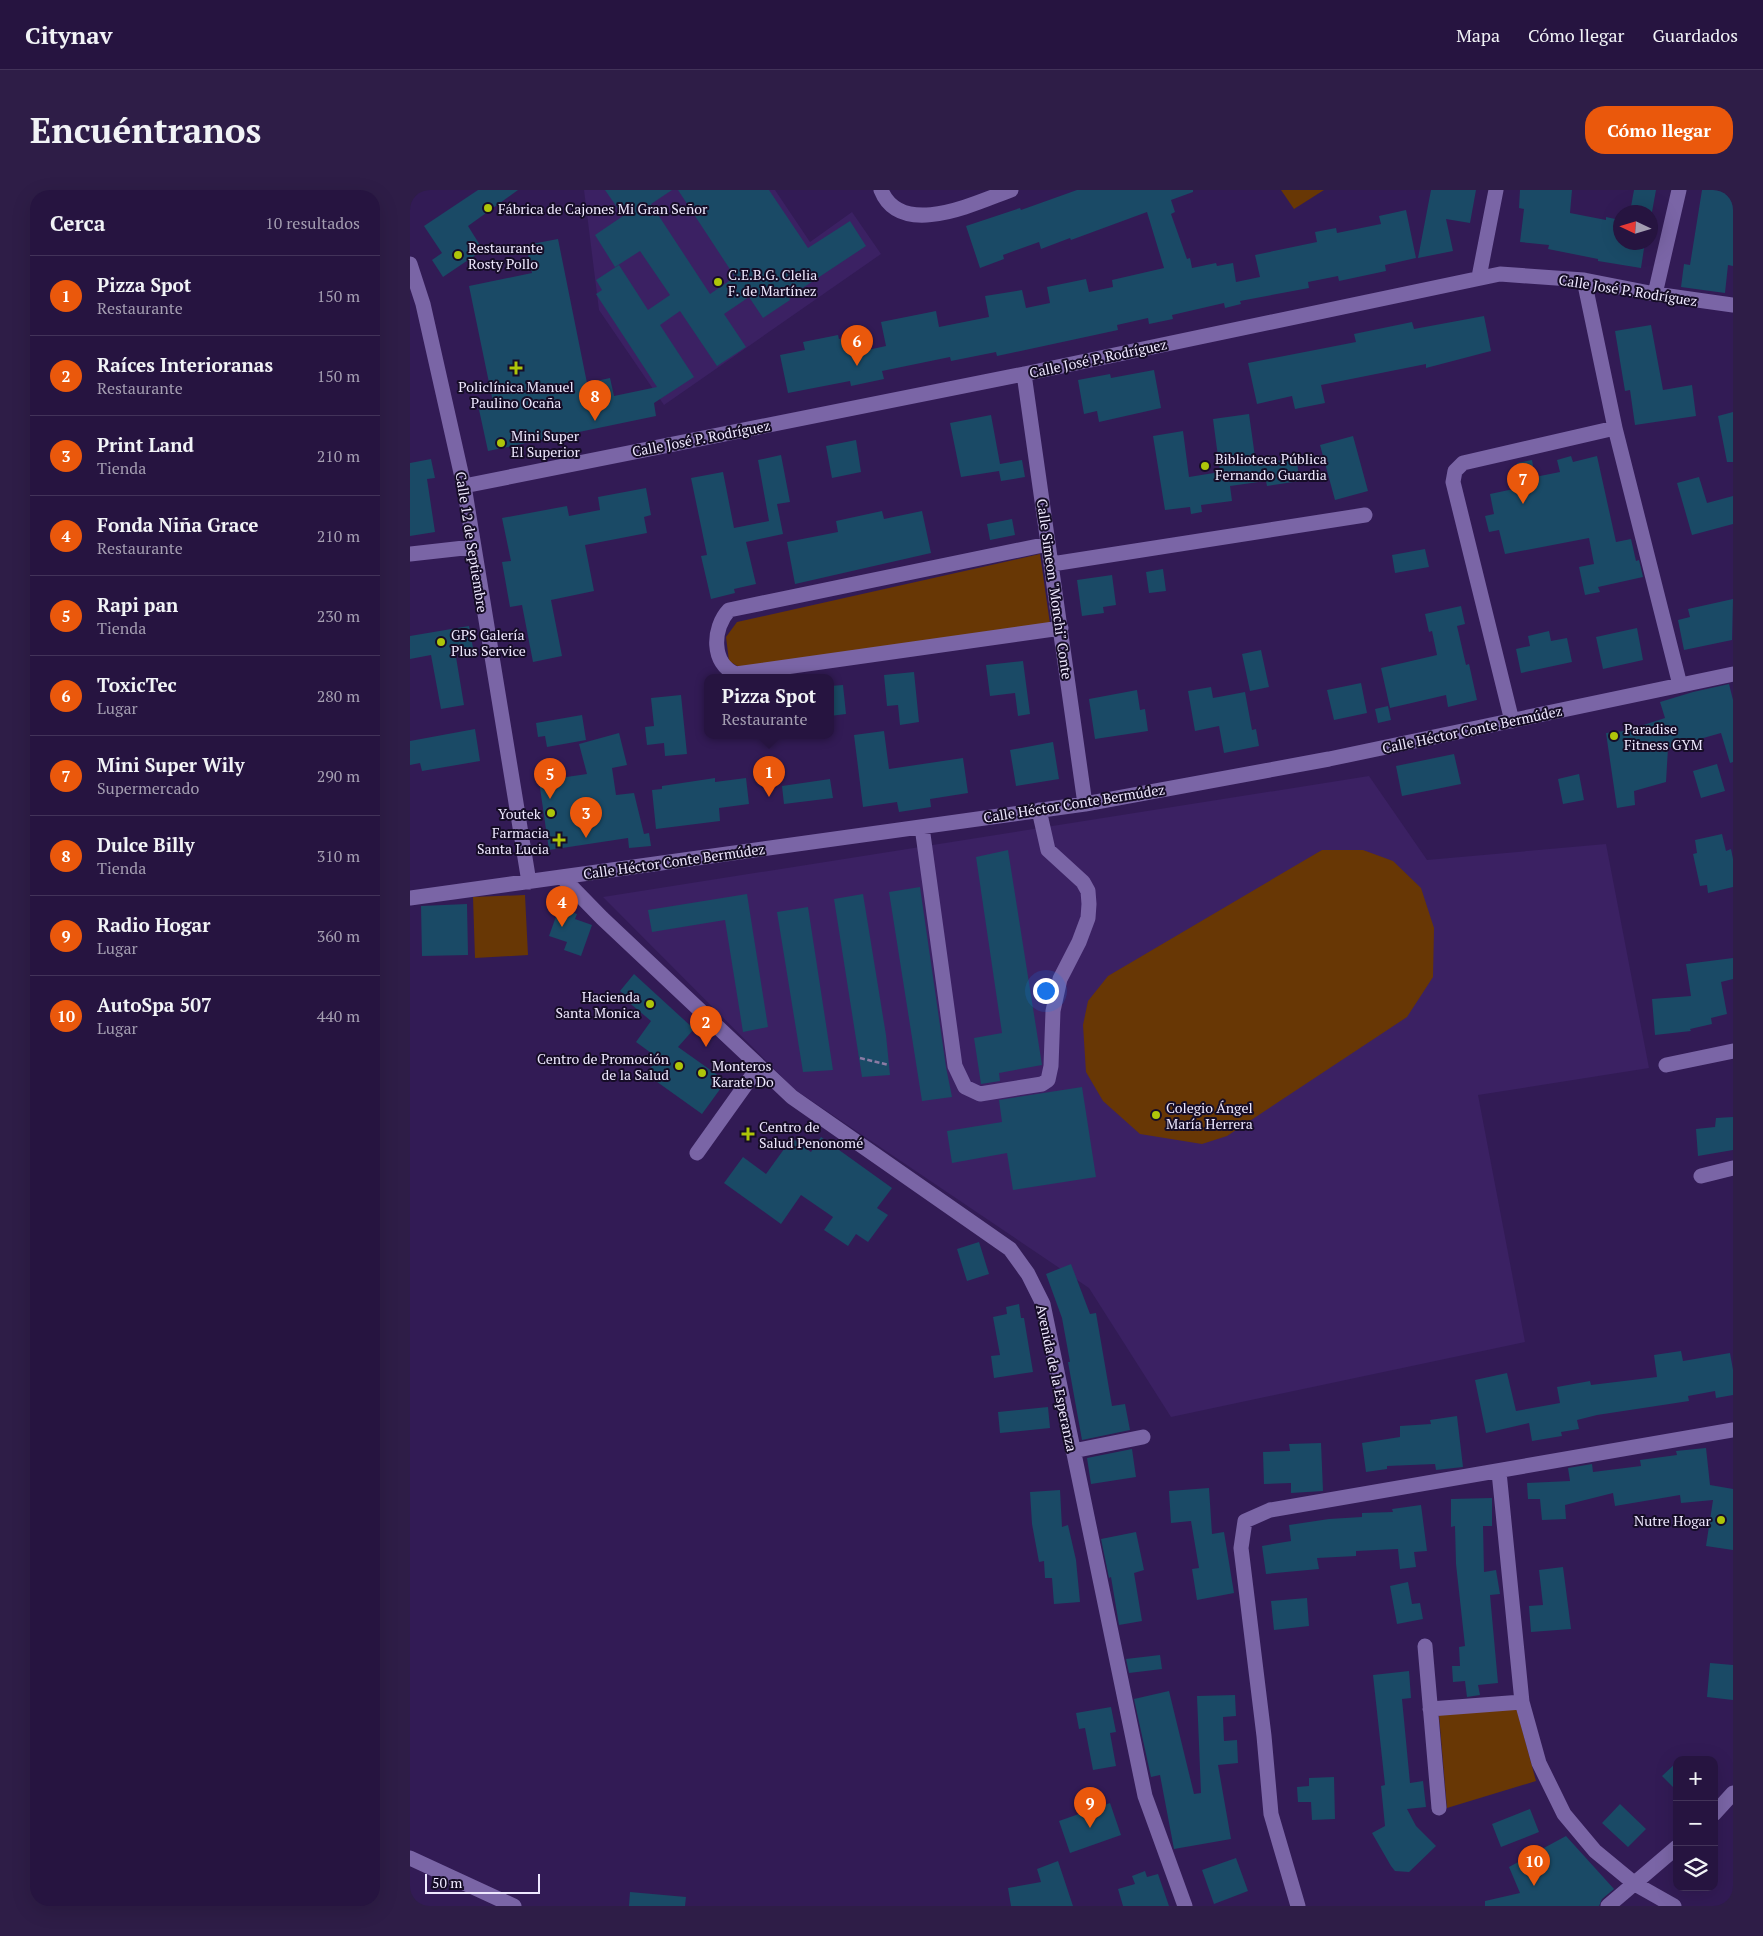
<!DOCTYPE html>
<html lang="es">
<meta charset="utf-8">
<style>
body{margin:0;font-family:"PT Serif",serif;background:#2e1d47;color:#f1f3f6}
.controls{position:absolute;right:15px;bottom:15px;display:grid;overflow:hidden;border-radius:10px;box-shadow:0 5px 20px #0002}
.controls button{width:45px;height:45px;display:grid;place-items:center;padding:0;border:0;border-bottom:1px solid #423359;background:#261440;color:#f1f3f6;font:25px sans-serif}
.compass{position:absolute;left:1203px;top:15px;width:45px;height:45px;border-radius:50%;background:#261440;box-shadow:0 5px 20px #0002;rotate:274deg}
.scale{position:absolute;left:15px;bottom:12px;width:115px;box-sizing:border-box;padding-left:5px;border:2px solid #eee8fe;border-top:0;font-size:14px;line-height:18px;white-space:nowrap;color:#eee8fe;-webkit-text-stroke:4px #160d27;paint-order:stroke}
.you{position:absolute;left:635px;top:800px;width:18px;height:18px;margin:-12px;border:4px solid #fff;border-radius:50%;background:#1a73e8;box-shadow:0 0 0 8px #1a73e833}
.badge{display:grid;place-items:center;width:32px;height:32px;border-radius:50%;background:#ea580c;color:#fff;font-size:16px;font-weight:700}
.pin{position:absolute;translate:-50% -41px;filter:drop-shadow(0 1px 2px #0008)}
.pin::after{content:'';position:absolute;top:26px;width:18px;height:15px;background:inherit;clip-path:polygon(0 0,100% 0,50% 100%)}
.popup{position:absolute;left:294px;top:484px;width:130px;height:65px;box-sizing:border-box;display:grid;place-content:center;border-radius:10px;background:#261440;filter:drop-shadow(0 1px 4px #0005);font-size:16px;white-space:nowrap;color:#a49eb1}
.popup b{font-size:19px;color:#f1f3f6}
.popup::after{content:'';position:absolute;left:50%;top:100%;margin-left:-10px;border:10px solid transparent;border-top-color:#261440}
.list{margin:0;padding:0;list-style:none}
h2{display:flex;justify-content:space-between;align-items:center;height:65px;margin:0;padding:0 20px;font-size:21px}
h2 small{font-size:16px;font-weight:400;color:#a49eb1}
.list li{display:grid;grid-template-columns:32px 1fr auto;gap:15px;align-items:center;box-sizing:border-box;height:80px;padding:0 20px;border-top:1px solid #423359}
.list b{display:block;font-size:19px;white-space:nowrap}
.list p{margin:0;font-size:16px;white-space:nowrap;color:#a49eb1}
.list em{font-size:16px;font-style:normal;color:#a49eb1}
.icon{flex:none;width:28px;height:28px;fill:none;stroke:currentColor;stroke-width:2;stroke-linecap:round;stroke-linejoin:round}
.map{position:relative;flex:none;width:1323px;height:1716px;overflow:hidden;border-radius:20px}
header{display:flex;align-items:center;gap:30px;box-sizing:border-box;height:70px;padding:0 25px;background:#261440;border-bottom:1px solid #423359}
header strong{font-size:24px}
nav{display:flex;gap:28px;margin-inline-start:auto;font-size:18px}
.intro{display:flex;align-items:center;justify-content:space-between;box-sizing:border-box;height:120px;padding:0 30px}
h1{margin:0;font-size:35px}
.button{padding:12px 22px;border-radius:20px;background:#ea580c;color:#fff;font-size:18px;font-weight:700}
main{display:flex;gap:30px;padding:0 30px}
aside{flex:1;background:#261440;border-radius:20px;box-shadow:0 5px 20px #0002}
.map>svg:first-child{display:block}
.built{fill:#3b2163}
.green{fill:#683705}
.building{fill:#1a4a66}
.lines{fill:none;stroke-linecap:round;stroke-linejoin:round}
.path{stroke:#8a7ba4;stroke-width:2.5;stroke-dasharray:5 2.5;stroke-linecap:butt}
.minor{stroke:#7a65a6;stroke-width:15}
.poi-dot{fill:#aec509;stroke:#160d27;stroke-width:2}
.labels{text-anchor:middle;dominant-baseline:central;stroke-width:4;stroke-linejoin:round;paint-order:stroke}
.poi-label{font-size:14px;fill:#eee8fe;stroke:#160d27;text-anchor:start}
.street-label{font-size:14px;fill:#eee8fe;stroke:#160d27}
</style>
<header>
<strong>Citynav</strong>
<nav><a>Mapa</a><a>Cómo llegar</a><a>Guardados</a></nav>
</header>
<div class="intro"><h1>Encuéntranos</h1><a class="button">Cómo llegar</a></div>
<main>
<aside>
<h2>Cerca<small>10 resultados</small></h2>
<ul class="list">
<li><span class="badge">1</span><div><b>Pizza Spot</b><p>Restaurante</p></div><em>150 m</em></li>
<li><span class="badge">2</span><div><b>Raíces Interioranas</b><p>Restaurante</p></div><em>150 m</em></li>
<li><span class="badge">3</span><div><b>Print Land</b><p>Tienda</p></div><em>210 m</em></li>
<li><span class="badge">4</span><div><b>Fonda Niña Grace</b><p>Restaurante</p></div><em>210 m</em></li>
<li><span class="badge">5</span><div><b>Rapi pan</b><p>Tienda</p></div><em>230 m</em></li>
<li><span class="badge">6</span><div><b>ToxicTec</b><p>Lugar</p></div><em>280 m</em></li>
<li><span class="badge">7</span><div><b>Mini Super Wily</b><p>Supermercado</p></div><em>290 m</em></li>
<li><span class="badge">8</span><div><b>Dulce Billy</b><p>Tienda</p></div><em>310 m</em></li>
<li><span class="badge">9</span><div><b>Radio Hogar</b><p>Lugar</p></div><em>360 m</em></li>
<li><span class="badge">10</span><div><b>AutoSpa 507</b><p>Lugar</p></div><em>440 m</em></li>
</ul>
</aside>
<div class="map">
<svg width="1323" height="1716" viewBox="0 0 1323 1716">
<rect width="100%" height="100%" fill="#321b55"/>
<path class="built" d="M174 0H365L400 52 442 22 471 64 254 215 189 120Z
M959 586 1017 670 1196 654 1239 878 1068 905 1115 1152 761 1227 679 1098 384 899 193 707Z"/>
<path class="green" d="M871 0H914L884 19Z
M630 364 640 434 329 477 319 471 316 447 327 432Z
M912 660H953L983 671 1011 698 1024 738 1023 787 997 827 817 946 792 954 730 944 693 911 676 882 673 835 678 811 698 786Z
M115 705 118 765 65 768 63 707Z
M1106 1517 1126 1591 1037 1618 1029 1525Z"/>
<path class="building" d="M68 0H108L58 36 73 60 33 87 22 70 32 63 14 36Z
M195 0H262L241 14 300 104 325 87 268 0H359L398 58 440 31 456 56 379 107 380 110 353 128 339 107 314 124 336 157 307 176 270 121 250 135 284 187 244 213 246 226 78 261 68 215 83 212 59 96 122 83 116 55 148 49 177 193 200 188 204 206 247 197 186 104 192 100 186 90 209 75 238 120 260 105 230 61 205 77 185 45 213 26Z
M667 0H783V2L761 10 765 22 761 24 777 69 780 68 782 78 806 73 807 76 823 73 826 92 850 87 845 65 907 52 905 42 926 38 927 43 971 34 969 26 996 20 1006 68 975 75 976 81 929 91 928 86 898 92 899 98 830 111 831 114 815 118 814 113 762 125 763 129 739 134 738 128 707 135 708 140 587 166 586 162 541 171 540 167 472 181 474 189 441 196 440 191 378 203 370 165 395 160 393 152 428 145 429 149 450 145 453 161 476 156 471 132 526 121 529 137 579 127 575 106 612 100 616 118 640 113 637 97 676 89 679 102 703 97 702 90 754 78 737 22 661 50 660 48 631 59 629 52 593 65 594 69 570 78 556 36 610 18 611 20Z
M1021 0H1066L1060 33 1036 29 1043 61 1008 68Z
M1110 0H1162L1160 23 1196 30V27L1210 30V52H1235L1231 78 1188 71V69L1138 59 1139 55 1110 52 1114 19 1109 18Z
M1224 0H1246L1242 22H1220Z
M1292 0H1323V76L1318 75 1315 103 1271 97 1274 74 1280 75Z
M1074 126 1081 161 1016 178V174L911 195 915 213 885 219 882 206 847 214 838 173 946 152 944 144 1002 132 1004 139Z
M1241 135 1253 200 1282 195 1286 226 1225 235 1220 200 1215 201 1205 141Z
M744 180 751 218 689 232 687 221 674 224 668 190 700 184 701 188Z
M1323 222V272H1317L1308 226Z
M839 224 846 274 886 268 890 291 857 296 856 291 820 296 822 311 791 315 792 322 781 324 780 317 755 320 743 246 773 241 779 287 810 282 803 229Z
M581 225 590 274 612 270 615 287 591 291 589 281 551 287 540 233Z
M943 246 958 301 925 310 910 255Z
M446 250 451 282 422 288 416 256Z
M371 265 380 312 367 314 373 344 336 352 346 394 324 399 325 403 301 409 291 366 297 365 281 288 313 282 324 338 359 331 348 270Z
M1161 266 1163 272 1187 266 1206 352 1221 349 1226 371 1229 370 1233 387 1188 397 1190 402 1175 405 1169 377 1184 374 1179 348 1095 364 1089 340 1079 342 1075 326 1084 324 1080 304 1113 297 1107 273 1122 270 1125 287 1150 282 1147 270Z
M21 269 25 288 17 289 25 342 0 346V273Z
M1289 287 1297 313 1323 306V334L1282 345 1267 293Z
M236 298 241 325 234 327 237 343 175 355 184 401 141 410 152 466 123 472 112 415 100 417 92 372 101 371 92 328 157 316 159 326 190 320 188 307Z
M472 321 474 329 512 321 521 363 385 394 377 352 428 342 426 331Z
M602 329 605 345 580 350 577 334Z
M1015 359 1019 377 985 383 982 365Z
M753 379 756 401 739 403 736 382Z
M702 385 706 415 693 417 694 423 672 426 667 390Z
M1323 409 1322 450 1274 460 1268 430 1280 427 1278 419Z
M1051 416 1055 434 1047 436 1056 475 1059 474 1067 510 1038 517 1036 505 980 518 971 478 1027 465 1022 441 1019 442 1015 424Z
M59 436 63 458 45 461 54 515 31 519 21 465 0 469V446Z
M1227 438 1233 470 1193 479 1186 447Z
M1139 441 1141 451 1157 448 1162 472 1111 483 1106 459 1120 456 1118 446Z
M851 460 859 497 840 501 832 464Z
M613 471 620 524 608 526 605 503 580 506 576 475Z
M504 482 509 532 490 535 488 515 477 516 474 485Z
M951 493 957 523 924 530 917 500Z
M1319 494 1323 510V572L1320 573 1311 543 1258 558 1256 592 1224 601 1225 615 1207 618 1196 543 1215 541 1255 528 1250 512 1283 502Z
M433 495 436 524 420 526V496Z
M801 497 803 508 835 502 842 540 846 539 849 556 814 563 809 536 785 541 778 501Z
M727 500 730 520 735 519 738 541 685 549 679 509Z
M271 505 277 564 255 566 254 553 237 555 235 537 244 536 241 508Z
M978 516 981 530 968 533 965 519Z
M172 525 176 550 137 557 135 546 128 547 126 533Z
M65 539 70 571 12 581 10 573 0 575V551Z
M474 541 479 579 553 568 558 603 520 609 521 617 489 622 487 612 453 617 444 545Z
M209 543 217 575 202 578 206 605 224 603 234 644 239 643 241 656 219 658 218 648 139 660 129 591 177 584 169 554Z
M643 552 649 589 606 596 600 560Z
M1044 564 1051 594 992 606 986 576Z
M1307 574 1315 601 1291 608 1283 581Z
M1169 584 1174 610 1153 614 1148 589Z
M305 588V592L336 588 339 614 309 618 310 631 246 639 242 600 252 599V596Z
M420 589 423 608 374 614 372 596Z
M1312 644 1316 661 1321 659 1323 669V697L1298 703 1297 695 1290 696 1283 664 1287 663 1285 650Z
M598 660 632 875 589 883 590 891 571 894 564 848 592 843 566 667Z
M510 697 536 877 542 907 512 911 479 702Z
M337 704 358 837 333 842 315 730 242 742 238 720Z
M453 704 476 845 480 885 452 887 424 709Z
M57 714 58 765 12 766 11 716Z
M398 717 423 880 393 882 367 722Z
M149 718 167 724 165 729 182 735 171 766 154 760 157 752 139 746Z
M1323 768V789L1311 792 1317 824 1301 828 1302 834 1280 839 1281 841 1245 845 1242 809 1281 806 1276 774Z
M224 784 284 839 268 857 316 891 292 924 236 884 248 868 226 852 241 831 216 810 218 808 210 801Z
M672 897 686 987 603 1000 597 963 542 973 537 941 592 932 589 910Z
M1323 927V960L1288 966 1286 939 1305 937 1306 928Z
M411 947 482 998 467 1018 478 1025 458 1052 446 1044 438 1056 414 1040 423 1027 391 1005 371 1034 314 993 333 967 356 984 382 948 401 962Z
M569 1052 579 1084 557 1091 547 1059Z
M661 1074 680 1124 686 1123 702 1216 715 1214 720 1240 672 1250 658 1172H660L652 1128 636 1084Z
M609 1114 611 1128H614L623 1182 584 1188 581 1166 590 1165 583 1127 597 1124 596 1117Z
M1271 1161 1273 1171 1320 1163 1323 1180V1205L1306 1208 1305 1201 1278 1206 1279 1211 1187 1225 1167 1230 1169 1239 1151 1242 1152 1246 1122 1251 1119 1233 1076 1243 1065 1190 1097 1183 1106 1221 1150 1213 1147 1197 1180 1191 1181 1195 1247 1187 1244 1165Z
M638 1217 640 1238 590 1243 588 1222Z
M1047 1226 1053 1277 1026 1280 1025 1274 977 1276V1279L956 1282 952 1253 990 1247V1236L1021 1234 1020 1230Z
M911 1253 913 1301 881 1303V1293L854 1294 853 1262 880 1261 879 1254Z
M1296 1258 1300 1295 1323 1299V1360L1296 1356 1303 1310 1271 1313 1270 1305 1205 1316 1203 1303 1155 1315 1156 1329 1132 1330 1130 1309H1118L1117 1293 1160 1291 1158 1278 1182 1274 1183 1282 1231 1276 1230 1270 1267 1265 1266 1261Z
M722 1259 726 1287 681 1294 677 1268Z
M799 1298 802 1344 814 1342 824 1403 787 1410 782 1379 789 1378 781 1331 761 1333 759 1301Z
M650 1300 652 1337 658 1335 666 1370 670 1412 644 1414 642 1388H635L634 1371 629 1372 622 1334 620 1302Z
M1082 1308V1336H1073L1074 1382 1086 1380 1090 1404 1080 1405 1088 1493 1068 1495 1070 1505 1057 1507 1055 1491 1043 1492 1042 1476H1050L1049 1457 1055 1456 1046 1374 1045 1336 1041 1337V1309Z
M1011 1315 1017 1361 1004 1362 1006 1377 990 1379 988 1359 946 1361V1366L907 1368 909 1379 856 1384 852 1356 881 1351 879 1335 919 1329 952 1327V1323L983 1322 982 1319Z
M726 1342 734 1380 724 1383 732 1431 709 1435 701 1387 699 1388 691 1349Z
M1153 1377 1161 1439 1121 1442 1119 1416 1133 1415 1129 1380Z
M998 1392 1002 1414 1010 1413 1013 1429 987 1434 980 1396Z
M897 1408 899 1436 864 1440 861 1411Z
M750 1465 752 1479 719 1483 716 1469Z
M1300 1473 1323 1475V1510L1297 1507Z
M999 1481 1001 1508 992 1509 1000 1593 1013 1591 1016 1617 997 1619 1006 1636 1026 1656 999 1682 985 1681 981 1676 962 1643 975 1636 971 1596 975 1595 963 1485Z
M759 1501 784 1604 791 1603 787 1506 825 1505 826 1526 813 1527 814 1551 827 1550 828 1573 808 1575 821 1649 764 1659 750 1585 741 1587 724 1509Z
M701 1517 706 1542 700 1543 706 1576 683 1580 675 1538 669 1539 666 1523Z
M1267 1572V1601L1252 1586Z
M924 1587 925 1629 902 1630 901 1612H888L887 1597 899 1596V1588Z
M700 1613 711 1645 660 1663 649 1631Z
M1210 1614 1236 1639 1218 1657 1192 1633Z
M1120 1619 1129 1642 1091 1657 1082 1634Z
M1156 1646 1204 1699 1192 1709 1189 1716H1075V1711L1110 1703 1099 1677Z
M826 1668 838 1701 804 1714 792 1680Z
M648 1671 663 1716H601L598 1698 631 1692 627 1679Z
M735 1681 737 1687 748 1684 759 1716H713L708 1699 725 1694 722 1686Z
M220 1702 276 1707 275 1716H219Z"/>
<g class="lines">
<path class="path" d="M450 868 479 875"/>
<path class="minor" d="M471 0C491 50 567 12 601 0
M0 74 13 114 54 296 119 692
M1069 87 1086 0
M1174 90 1205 238 1270 495
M1245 104 1269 0
M614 184 675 614
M54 296 614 184 1090 84 1174 90 1245 104 1323 115
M638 354 319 420C302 438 301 474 326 484L651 438
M0 364 63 357
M642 374 955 325
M1102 531 1043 292 1045 281 1053 273 1205 238
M512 637 545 876 555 897 570 904 632 894 638 890 641 876 643 821 650 789 669 752 678 728 679 714 678 701 673 692 638 660 629 620
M152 687 192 728 382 907 600 1059 618 1084 633 1114 735 1606 775 1716
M0 708 675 614 919 569 1323 484
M1256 875 1323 861
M287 963 349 876
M1291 986 1323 978
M663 1261 733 1247
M1089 1282 1112 1512 1129 1573 1154 1624 1185 1661 1225 1694 1264 1716
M1015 1456 1029 1618
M1020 1519 1112 1512
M1304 1624 1323 1603
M0 1668 104 1716
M888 1716 861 1624 854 1546 831 1358 835 1331 860 1320 1323 1240
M1198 1716 1267 1657"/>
</g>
<g class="poi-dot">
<circle cx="78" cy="18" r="5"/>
<circle cx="48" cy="65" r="5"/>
<circle cx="308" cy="92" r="5"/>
<path d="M103.5 170.5h5v5h5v5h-5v5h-5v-5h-5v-5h5z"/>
<circle cx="91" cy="253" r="5"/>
<circle cx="795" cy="276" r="5"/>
<circle cx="31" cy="452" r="5"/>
<circle cx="1204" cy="546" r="5"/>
<circle cx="141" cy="623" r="5"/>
<path d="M146.5 642.5h5v5h5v5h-5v5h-5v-5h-5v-5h5z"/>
<circle cx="240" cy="814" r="5"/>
<circle cx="269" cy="876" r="5"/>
<circle cx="292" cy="883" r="5"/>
<circle cx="746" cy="925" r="5"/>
<path d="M335.5 936.5h5v5h5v5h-5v5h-5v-5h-5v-5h5z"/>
<circle cx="1311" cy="1330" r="5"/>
</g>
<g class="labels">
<g class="poi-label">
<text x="88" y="18">Fábrica de Cajones Mi Gran Señor</text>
<text x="58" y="57">Restaurante<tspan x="58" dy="16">Rosty Pollo</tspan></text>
<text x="318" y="84">C.E.B.G. Clelia<tspan x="318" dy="16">F. de Martínez</tspan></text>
<text x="106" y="196" text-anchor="middle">Policlínica Manuel<tspan x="106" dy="16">Paulino Ocaña</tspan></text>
<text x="101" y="245">Mini Super<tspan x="101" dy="16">El Superior</tspan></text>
<text x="805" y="268">Biblioteca Pública<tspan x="805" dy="16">Fernando Guardia</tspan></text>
<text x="41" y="444">GPS Galería<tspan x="41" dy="16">Plus Service</tspan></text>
<text x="1214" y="538">Paradise<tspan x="1214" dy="16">Fitness GYM</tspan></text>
<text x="131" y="623" text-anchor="end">Youtek</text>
<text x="139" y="642" text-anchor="end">Farmacia<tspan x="139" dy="16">Santa Lucia</tspan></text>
<text x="230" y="806" text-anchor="end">Hacienda<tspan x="230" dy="16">Santa Monica</tspan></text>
<text x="259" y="868" text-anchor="end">Centro de Promoción<tspan x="259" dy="16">de la Salud</tspan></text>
<text x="302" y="875">Monteros<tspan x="302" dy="16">Karate Do</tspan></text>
<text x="756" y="917">Colegio Ángel<tspan x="756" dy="16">María Herrera</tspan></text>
<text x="349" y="936">Centro de<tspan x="349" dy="16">Salud Penonomé</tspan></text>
<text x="1301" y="1330" text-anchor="end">Nutre Hogar</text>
</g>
<g class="street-label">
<text transform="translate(1218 100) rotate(9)">Calle José P. Rodríguez</text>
<text transform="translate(688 168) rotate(-12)">Calle José P. Rodríguez</text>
<text transform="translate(291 248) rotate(-11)">Calle José P. Rodríguez</text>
<text transform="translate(62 352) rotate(81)">Calle 12 de Septiembre</text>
<text transform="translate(645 399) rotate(82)">Calle Simeon "Monchi" Conte</text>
<text transform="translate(1062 539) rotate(-12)">Calle Héctor Conte Bermúdez</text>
<text transform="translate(664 613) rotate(-9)">Calle Héctor Conte Bermúdez</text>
<text transform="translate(264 671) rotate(-8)">Calle Héctor Conte Bermúdez</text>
<text transform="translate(647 1188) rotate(78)">Avenida de la Esperanza</text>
</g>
</g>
</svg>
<div class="controls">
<button>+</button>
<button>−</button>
<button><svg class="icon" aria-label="layers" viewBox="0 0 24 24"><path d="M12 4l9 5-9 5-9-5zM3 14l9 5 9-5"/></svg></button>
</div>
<svg class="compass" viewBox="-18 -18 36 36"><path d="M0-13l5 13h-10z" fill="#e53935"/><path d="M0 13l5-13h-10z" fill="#a49eb1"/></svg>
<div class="scale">50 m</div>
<div class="you"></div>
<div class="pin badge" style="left:359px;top:607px">1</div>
<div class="popup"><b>Pizza Spot</b>Restaurante</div>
<div class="pin badge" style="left:296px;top:857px">2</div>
<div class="pin badge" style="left:176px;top:648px">3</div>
<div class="pin badge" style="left:152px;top:737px">4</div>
<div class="pin badge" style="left:140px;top:609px">5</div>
<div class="pin badge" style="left:447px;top:176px">6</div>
<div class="pin badge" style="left:1113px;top:314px">7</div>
<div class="pin badge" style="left:185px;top:231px">8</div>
<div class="pin badge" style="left:680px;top:1638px">9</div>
<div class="pin badge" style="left:1124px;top:1696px">10</div>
</div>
</main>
